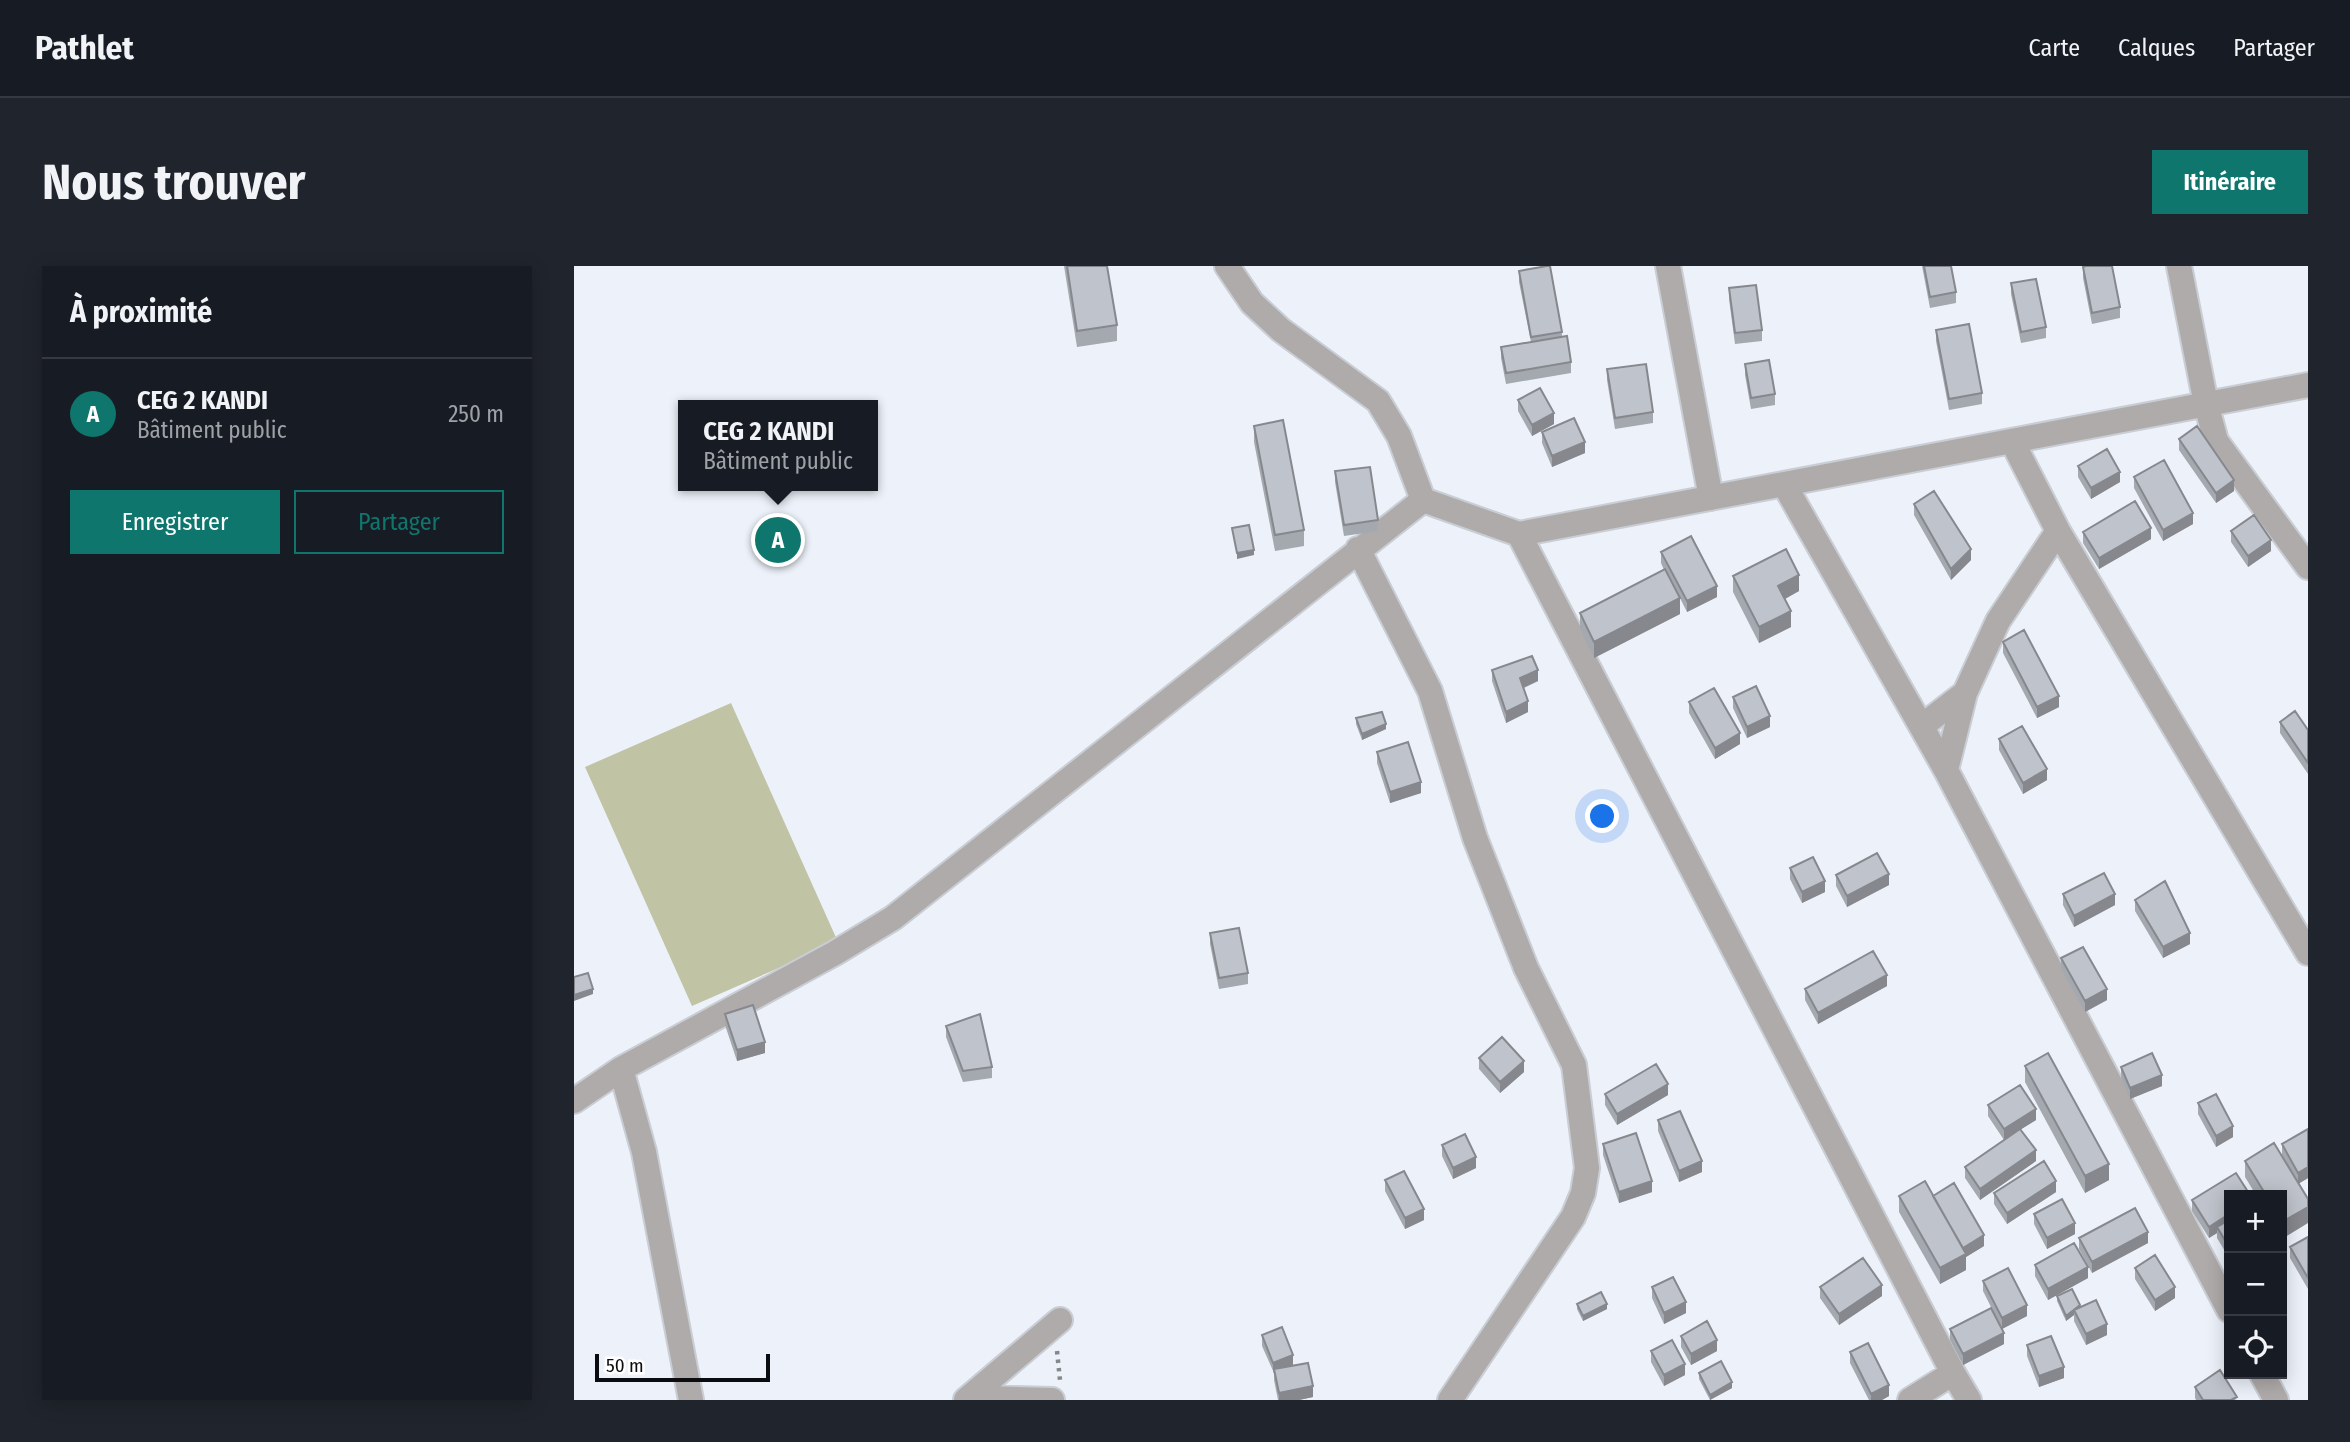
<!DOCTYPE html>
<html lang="fr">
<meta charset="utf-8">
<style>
body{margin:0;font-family:"Fira Sans Condensed",sans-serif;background:#20242c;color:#f1f3f6}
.controls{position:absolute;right:21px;bottom:21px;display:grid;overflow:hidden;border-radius:0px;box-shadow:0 4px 18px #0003}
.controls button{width:63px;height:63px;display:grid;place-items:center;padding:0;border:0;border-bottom:2px solid #363941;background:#171b24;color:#f1f3f6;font:35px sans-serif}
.scale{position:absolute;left:21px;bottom:18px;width:175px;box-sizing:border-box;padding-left:7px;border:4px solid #0b0c0f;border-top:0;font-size:19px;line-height:24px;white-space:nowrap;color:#0b0c0f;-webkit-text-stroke:5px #fff;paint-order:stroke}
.you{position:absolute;left:1029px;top:551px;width:24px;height:24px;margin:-18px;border:5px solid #fff;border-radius:50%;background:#1a73e8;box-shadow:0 0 0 10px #1a73e833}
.badge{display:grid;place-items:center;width:46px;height:46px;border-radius:50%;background:#0f766e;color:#fff;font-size:23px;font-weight:700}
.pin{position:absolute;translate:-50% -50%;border:4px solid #fff;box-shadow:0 2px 7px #0006}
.popup{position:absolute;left:104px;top:134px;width:200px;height:91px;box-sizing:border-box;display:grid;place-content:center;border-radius:0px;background:#171b24;filter:drop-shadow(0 2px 5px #0005);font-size:23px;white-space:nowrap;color:#9ea1a6}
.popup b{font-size:26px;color:#f1f3f6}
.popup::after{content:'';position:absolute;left:50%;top:100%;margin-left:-14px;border:14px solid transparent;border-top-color:#171b24}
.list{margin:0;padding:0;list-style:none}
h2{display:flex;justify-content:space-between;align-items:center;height:91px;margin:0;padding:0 28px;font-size:30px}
h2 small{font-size:23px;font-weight:400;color:#9ea1a6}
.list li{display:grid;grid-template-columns:46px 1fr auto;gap:21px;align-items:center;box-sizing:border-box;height:112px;padding:0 28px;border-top:2px solid #363941}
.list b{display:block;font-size:26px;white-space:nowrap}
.list p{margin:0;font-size:23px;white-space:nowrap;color:#9ea1a6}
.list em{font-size:23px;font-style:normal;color:#9ea1a6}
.actions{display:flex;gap:14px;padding:21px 28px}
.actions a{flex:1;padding:16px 0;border:2px solid #0f766e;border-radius:0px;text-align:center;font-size:24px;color:#0f766e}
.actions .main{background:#0f766e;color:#fff}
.icon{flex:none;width:38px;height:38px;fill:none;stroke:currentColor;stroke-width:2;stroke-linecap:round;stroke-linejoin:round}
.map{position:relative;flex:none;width:1734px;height:1134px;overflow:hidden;border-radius:0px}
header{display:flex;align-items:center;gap:42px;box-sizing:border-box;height:98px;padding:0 35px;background:#171b24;border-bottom:2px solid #363941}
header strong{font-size:33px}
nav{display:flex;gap:38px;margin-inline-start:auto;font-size:24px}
.intro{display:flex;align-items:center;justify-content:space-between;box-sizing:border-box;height:168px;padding:0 42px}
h1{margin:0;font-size:49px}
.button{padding:18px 32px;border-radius:0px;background:#0f766e;color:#fff;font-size:24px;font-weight:700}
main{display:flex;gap:42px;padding:0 42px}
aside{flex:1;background:#171b24;border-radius:0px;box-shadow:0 4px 18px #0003}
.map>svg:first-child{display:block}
.green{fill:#c0c3a4}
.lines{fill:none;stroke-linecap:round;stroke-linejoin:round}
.minor-casing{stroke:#c9cdd4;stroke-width:28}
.path{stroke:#84888d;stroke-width:4.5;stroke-dasharray:3.5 5;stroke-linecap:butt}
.minor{stroke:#b0abab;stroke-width:24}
.wall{fill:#a4a8af}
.shaded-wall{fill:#86888e}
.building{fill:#bfc3cb;stroke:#86888e;stroke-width:2}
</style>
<header>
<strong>Pathlet</strong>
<nav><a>Carte</a><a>Calques</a><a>Partager</a></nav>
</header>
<div class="intro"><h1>Nous trouver</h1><a class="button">Itinéraire</a></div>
<main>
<aside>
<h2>À proximité<small></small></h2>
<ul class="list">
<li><span class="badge">A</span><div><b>CEG 2 KANDI</b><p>Bâtiment public</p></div><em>250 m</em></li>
</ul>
<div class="actions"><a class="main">Enregistrer</a><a>Partager</a></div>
</aside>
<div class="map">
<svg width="1734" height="1134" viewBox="0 0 1734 1134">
<rect width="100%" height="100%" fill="#edf2fa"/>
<path class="green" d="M157 437 264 676 118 740 11 501Z"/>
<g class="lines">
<g class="minor-casing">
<path id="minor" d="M653 0 678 37 707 64 804 135 825 170 849 234 945 268 1734 119
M1094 0 1137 232
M1605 0 1632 138 1642 175 1734 301
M1438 175 1484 265 1734 687
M1210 218 1372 504 1655 1044
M945 268 1379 1107 1395 1134
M784 283 856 425 901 572 952 702 1000 799 1013 902 1009 927 999 951 876 1134
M1348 460 1391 427
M1372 504 1391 427 1424 355 1484 265
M47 803 70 886 117 1134
M0 835 47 803 261 687 319 652 849 234
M1688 1108 1702 1134
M392 1134 486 1054
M404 1134 411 1132 478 1134
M1336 1134 1379 1107"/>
</g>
<path class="path" d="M483 1085 486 1114"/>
<use href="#minor" class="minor"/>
</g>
<path class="wall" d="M490 0H533L543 59V75L503 81Z
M1348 0H1377L1382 26V37L1356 42Z
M1509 1 1546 41V52L1518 58 1509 12Z
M945 5 988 66V71L997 96V107L932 118 927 92V81L957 76 945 16Z
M1437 17 1472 61V72L1447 77 1437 28Z
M1155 22 1188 64V75L1161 78 1155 33Z
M1362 64 1408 127V138L1375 144 1362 75Z
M1171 98 1201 128V139L1177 143 1171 109Z
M1033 103 1079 146V157L1041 163 1033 114Z
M944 134 980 158 958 170 944 145Z
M680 160 730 264V280L701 285 680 176Z
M968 166 1011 187 978 201 968 177Z
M1605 173 1660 225 1642 237 1605 184Z
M1504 200 1546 216 1517 233 1504 211Z
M761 205 804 254V265L770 270 761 216Z
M1560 211 1619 258 1589 275 1560 222Z
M1340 238 1397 294 1377 314 1340 249Z
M1657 265 1697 285 1674 301 1657 276Z
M1509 266 1577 273 1525 303 1509 277Z
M1087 286 1143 331 1113 346 1106 332V348L1020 392 1006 363V347L1090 304 1087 297Z
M1159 310 1225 325 1210 333 1217 361 1185 377 1159 326Z
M1429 376 1485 441 1463 452 1429 387Z
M918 404 964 415 950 422 954 446 932 457 918 415Z
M1159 431 1196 461 1173 472 1159 442Z
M1115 436 1166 478 1141 493 1115 447Z
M782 452 812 463 788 474 782 458Z
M1706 456 1734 464V508L1706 467Z
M1425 473 1473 514 1449 528 1425 484Z
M803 486 847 527 816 537 803 497Z
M1216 602 1251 626 1228 637 1216 613Z
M1262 609 1315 619 1273 641 1262 620Z
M1489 628 1541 639 1500 661 1489 639Z
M1561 634 1616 678 1589 692 1561 645Z
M636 667 674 707V718L645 723 636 678Z
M1487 692 1533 734 1511 746 1487 703Z
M1313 720 1244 758 1231 734V723Z
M151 748 191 787 163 795 151 759Z
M372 760 418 801V812L389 816 372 771Z
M905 792 950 806 926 827 905 803Z
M1451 800 1535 914 1511 927 1451 816Z
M1547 801 1588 820 1556 833 1547 812Z
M1031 828 1094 829 1043 859 1031 839Z
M1624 837 1659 871 1642 881 1624 848Z
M1414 839 1462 854 1447 863 1462 895 1406 934 1391 912V901L1430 874 1414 850Z
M1084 854 1128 906 1105 916 1084 865Z
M1734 863V912L1724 918 1708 973V929H1682L1671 911V895L1724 916 1708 889V878Z
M1029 878 1078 926 1045 937 1029 889Z
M868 879 902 902 879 913 868 890Z
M811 914 850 954 831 963 811 925Z
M1482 926 1433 958 1420 938V927Z
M1655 929V992L1643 972V967L1635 972 1618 945V934Z
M1325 930H1359L1410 980 1392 991V1004L1366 1018 1325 946Z
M1460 948 1501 968 1473 983 1460 958Z
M1734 971V1023L1716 992V981Z
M1505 972 1574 977 1518 1007 1505 983Z
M1461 999 1514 1012 1474 1034 1461 1010Z
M1561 1002 1601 1032 1581 1045 1561 1013Z
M1409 1015 1453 1050 1428 1063 1409 1025Z
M1078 1021 1112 1047 1090 1058 1078 1032Z
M1246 1021 1308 1030 1265 1059 1246 1032Z
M1483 1030 1506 1041 1533 1069 1512 1079 1500 1055V1049L1492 1055 1483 1035Z
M1003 1038 1033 1043 1009 1055 1003 1043Z
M1376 1063 1430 1078 1389 1099 1376 1074Z
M688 1069 719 1099 739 1131 725 1134H704L700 1114V1107L688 1080Z
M1107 1070 1143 1085 1117 1099 1107 1081Z
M1453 1079 1490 1112 1465 1121 1453 1090Z
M1077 1085 1111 1109 1090 1120 1077 1096Z
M1276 1086 1315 1130 1308 1134H1295L1276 1097Z
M1125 1107 1158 1122 1136 1134 1125 1113Z
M1621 1121 1663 1134H1622L1621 1132Z"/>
<path class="shaded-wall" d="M980 147V158L958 170V159Z
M1011 176V187L978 201V190Z
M1546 206V216L1517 233V222Z
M1660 214V225L1642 237V227Z
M1619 247V258L1589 275V264Z
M1577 262V273L1525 303V292Z
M1697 274V285L1674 301V290Z
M1397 283V294L1377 314V303Z
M680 284V289L663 293V287Z
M1225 309V325L1204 337V320Z
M1143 320V331L1113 346V335Z
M1106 332V348L1020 392V376Z
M1217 345V361L1185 377V361Z
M964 404V415L946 423V412Z
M1485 430V441L1463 452V441Z
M954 435V446L932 457V446Z
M1196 450V461L1173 472V461Z
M812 458V463L788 474V468Z
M1166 467V478L1141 493V482Z
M1473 503V514L1449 528V517Z
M847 516V527L816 537V526Z
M1315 608V619L1273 641V630Z
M1251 615V626L1228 637V626Z
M1541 628V639L1500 661V650Z
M1616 667V678L1589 692V681Z
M1313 709V720L1244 758V747Z
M19 723V728L0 735V729Z
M1533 723V734L1511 746V735Z
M191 776V787L163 795V784Z
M950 795V806L926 827V816Z
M1588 809V820L1556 833V822Z
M1094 818V829L1043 859V848Z
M1462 843V854L1430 874V863Z
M1659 860V871L1642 881V870Z
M1462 884V895L1406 934V923Z
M902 891V902L879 913V902Z
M1128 895V906L1105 916V905Z
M1535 898V914L1511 927V910Z
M1734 901V912L1724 918V907Z
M1078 915V926L1045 937V926Z
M1482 915V926L1433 958V947Z
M1734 941V957L1708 973V956Z
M850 943V954L831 963V952Z
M1655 948V959L1643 961V967L1635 972V961Z
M1501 957V968L1473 983V972Z
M1574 966V977L1518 1007V996Z
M1410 969V980L1392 991V1004L1366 1018V1002L1388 982Z
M1514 1001V1012L1474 1034V1023Z
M1308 1019V1030L1265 1059V1048Z
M1601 1021V1032L1581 1045V1034Z
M1112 1036V1047L1090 1058V1047Z
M1033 1038V1043L1009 1055V1050Z
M1453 1039V1050L1428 1063V1052Z
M1506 1039V1044H1500V1049L1492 1055V1050Z
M1533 1058V1069L1512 1079V1068Z
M1430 1067V1078L1389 1099V1088Z
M1143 1074V1085L1117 1099V1088Z
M719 1089V1100L700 1103 699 1108V1097Z
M1111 1098V1109L1090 1120V1109Z
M1490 1101V1112L1465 1121V1110Z
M1158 1116V1122L1136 1134V1129Z
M1315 1119V1130L1308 1134H1297V1128Z
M739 1120V1131L725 1134H705V1127Z"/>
<path class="building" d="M493 0H533L543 59 503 65Z
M973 0H976L988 66 957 71 945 5Z
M1350 0H1377L1382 26 1356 31Z
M1512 0H1538L1546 41 1518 47 1509 1Z
M1462 13 1472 61 1447 66 1437 17Z
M1182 19 1188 64 1161 67 1155 22Z
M1395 58 1408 127 1375 133 1362 64Z
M993 70 997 96 932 107 927 81Z
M1195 94 1201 128 1177 132 1171 98Z
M1072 98 1079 146 1041 152 1033 103Z
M966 122 980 147 958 159 944 134Z
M1000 152 1011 176 978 190 968 166Z
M709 154 730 264 701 269 680 160Z
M1623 160 1660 214 1642 227 1605 173Z
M1533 183 1546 206 1517 222 1504 200Z
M1590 194 1619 247 1589 264 1560 211Z
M796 201 804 254 770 259 761 205Z
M1360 225 1397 283 1377 303 1340 238Z
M1561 235 1577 262 1525 292 1509 266Z
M1680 249 1697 274 1674 290 1657 265Z
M675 259 680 284 663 287 658 262Z
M1117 270 1143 320 1113 335 1087 286Z
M1212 283 1225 309 1204 320 1217 345 1185 361 1159 310Z
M1091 303 1106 332 1020 376 1006 347Z
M1450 364 1485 430 1463 441 1429 376Z
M958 390 964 404 946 412 954 435 932 446 918 404Z
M1182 420 1196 450 1173 461 1159 431Z
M1140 422 1166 467 1141 482 1115 436Z
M1721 445 1734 464V497L1706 456Z
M808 446 812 458 788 468 782 452Z
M1448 460 1473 503 1449 517 1425 473Z
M834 476 847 516 816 526 803 486Z
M1303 587 1315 608 1273 630 1262 609Z
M1239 591 1251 615 1228 626 1216 602Z
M1530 607 1541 628 1500 650 1489 628Z
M1591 615 1616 667 1589 681 1561 634Z
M665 662 674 707 645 712 636 667Z
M1509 681 1533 723 1511 735 1487 692Z
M1299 685 1313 709 1244 747 1231 723Z
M14 707 19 723 0 729V711Z
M179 739 191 776 163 784 151 748Z
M406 748 418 801 389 805 372 760Z
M928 771 950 795 926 816 905 792Z
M1474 787 1535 898 1511 910 1451 800Z
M1578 787 1588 809 1556 822 1547 801Z
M1082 798 1094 818 1043 848 1031 828Z
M1446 819 1462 843 1430 863 1414 839Z
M1642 828 1659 860 1642 870 1624 837Z
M1106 845 1128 895 1105 905 1084 854Z
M1446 863 1462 884 1406 923 1391 901Z
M1734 863V901L1724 907 1708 878Z
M1062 867 1078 915 1045 926 1029 878Z
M891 868 902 891 879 902 868 879Z
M1700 877 1734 933V941L1708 956V929H1692L1671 895Z
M1470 895 1482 915 1433 947 1420 927Z
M830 905 850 943 831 952 811 914Z
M1662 907 1676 929H1655V948L1635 961 1618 934Z
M1351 915 1392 988 1366 1002 1325 930Z
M1380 917 1410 969 1389 982 1359 930Z
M1488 933 1501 957 1473 972 1460 948Z
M1561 942 1574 966 1518 996 1505 972Z
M1655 954V981L1643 961Z
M1734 971V1012L1716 981Z
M1500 977 1514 1001 1474 1023 1461 999Z
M1581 989 1601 1021 1581 1034 1561 1002Z
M1289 992 1308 1019 1265 1048 1246 1021Z
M1434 1002 1453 1039 1428 1052 1409 1015Z
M1099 1011 1112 1036 1090 1047 1078 1021Z
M1498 1023 1506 1039 1492 1050 1483 1030Z
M1027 1026 1033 1038 1009 1050 1003 1038Z
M1522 1034 1533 1058 1512 1068 1500 1044Z
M1417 1042 1430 1067 1389 1088 1376 1063Z
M1133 1055 1143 1074 1117 1088 1107 1070Z
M708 1061 719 1089 699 1097 688 1069Z
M1477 1070 1490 1101 1465 1110 1453 1079Z
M1098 1074 1111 1098 1090 1109 1077 1085Z
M1294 1077 1315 1119 1297 1128 1276 1086Z
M1147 1095 1158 1116 1136 1129 1125 1107Z
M734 1097 739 1120 705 1127 700 1103Z
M1646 1104 1663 1131 1657 1134H1629L1621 1121Z"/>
</svg>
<div class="controls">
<button>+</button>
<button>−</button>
<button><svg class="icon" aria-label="locate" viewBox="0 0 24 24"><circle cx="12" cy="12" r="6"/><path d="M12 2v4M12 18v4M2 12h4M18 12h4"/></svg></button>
</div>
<div class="scale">50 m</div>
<div class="you"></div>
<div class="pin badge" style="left:204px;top:274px">A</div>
<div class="popup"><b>CEG 2 KANDI</b>Bâtiment public</div>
</div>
</main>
